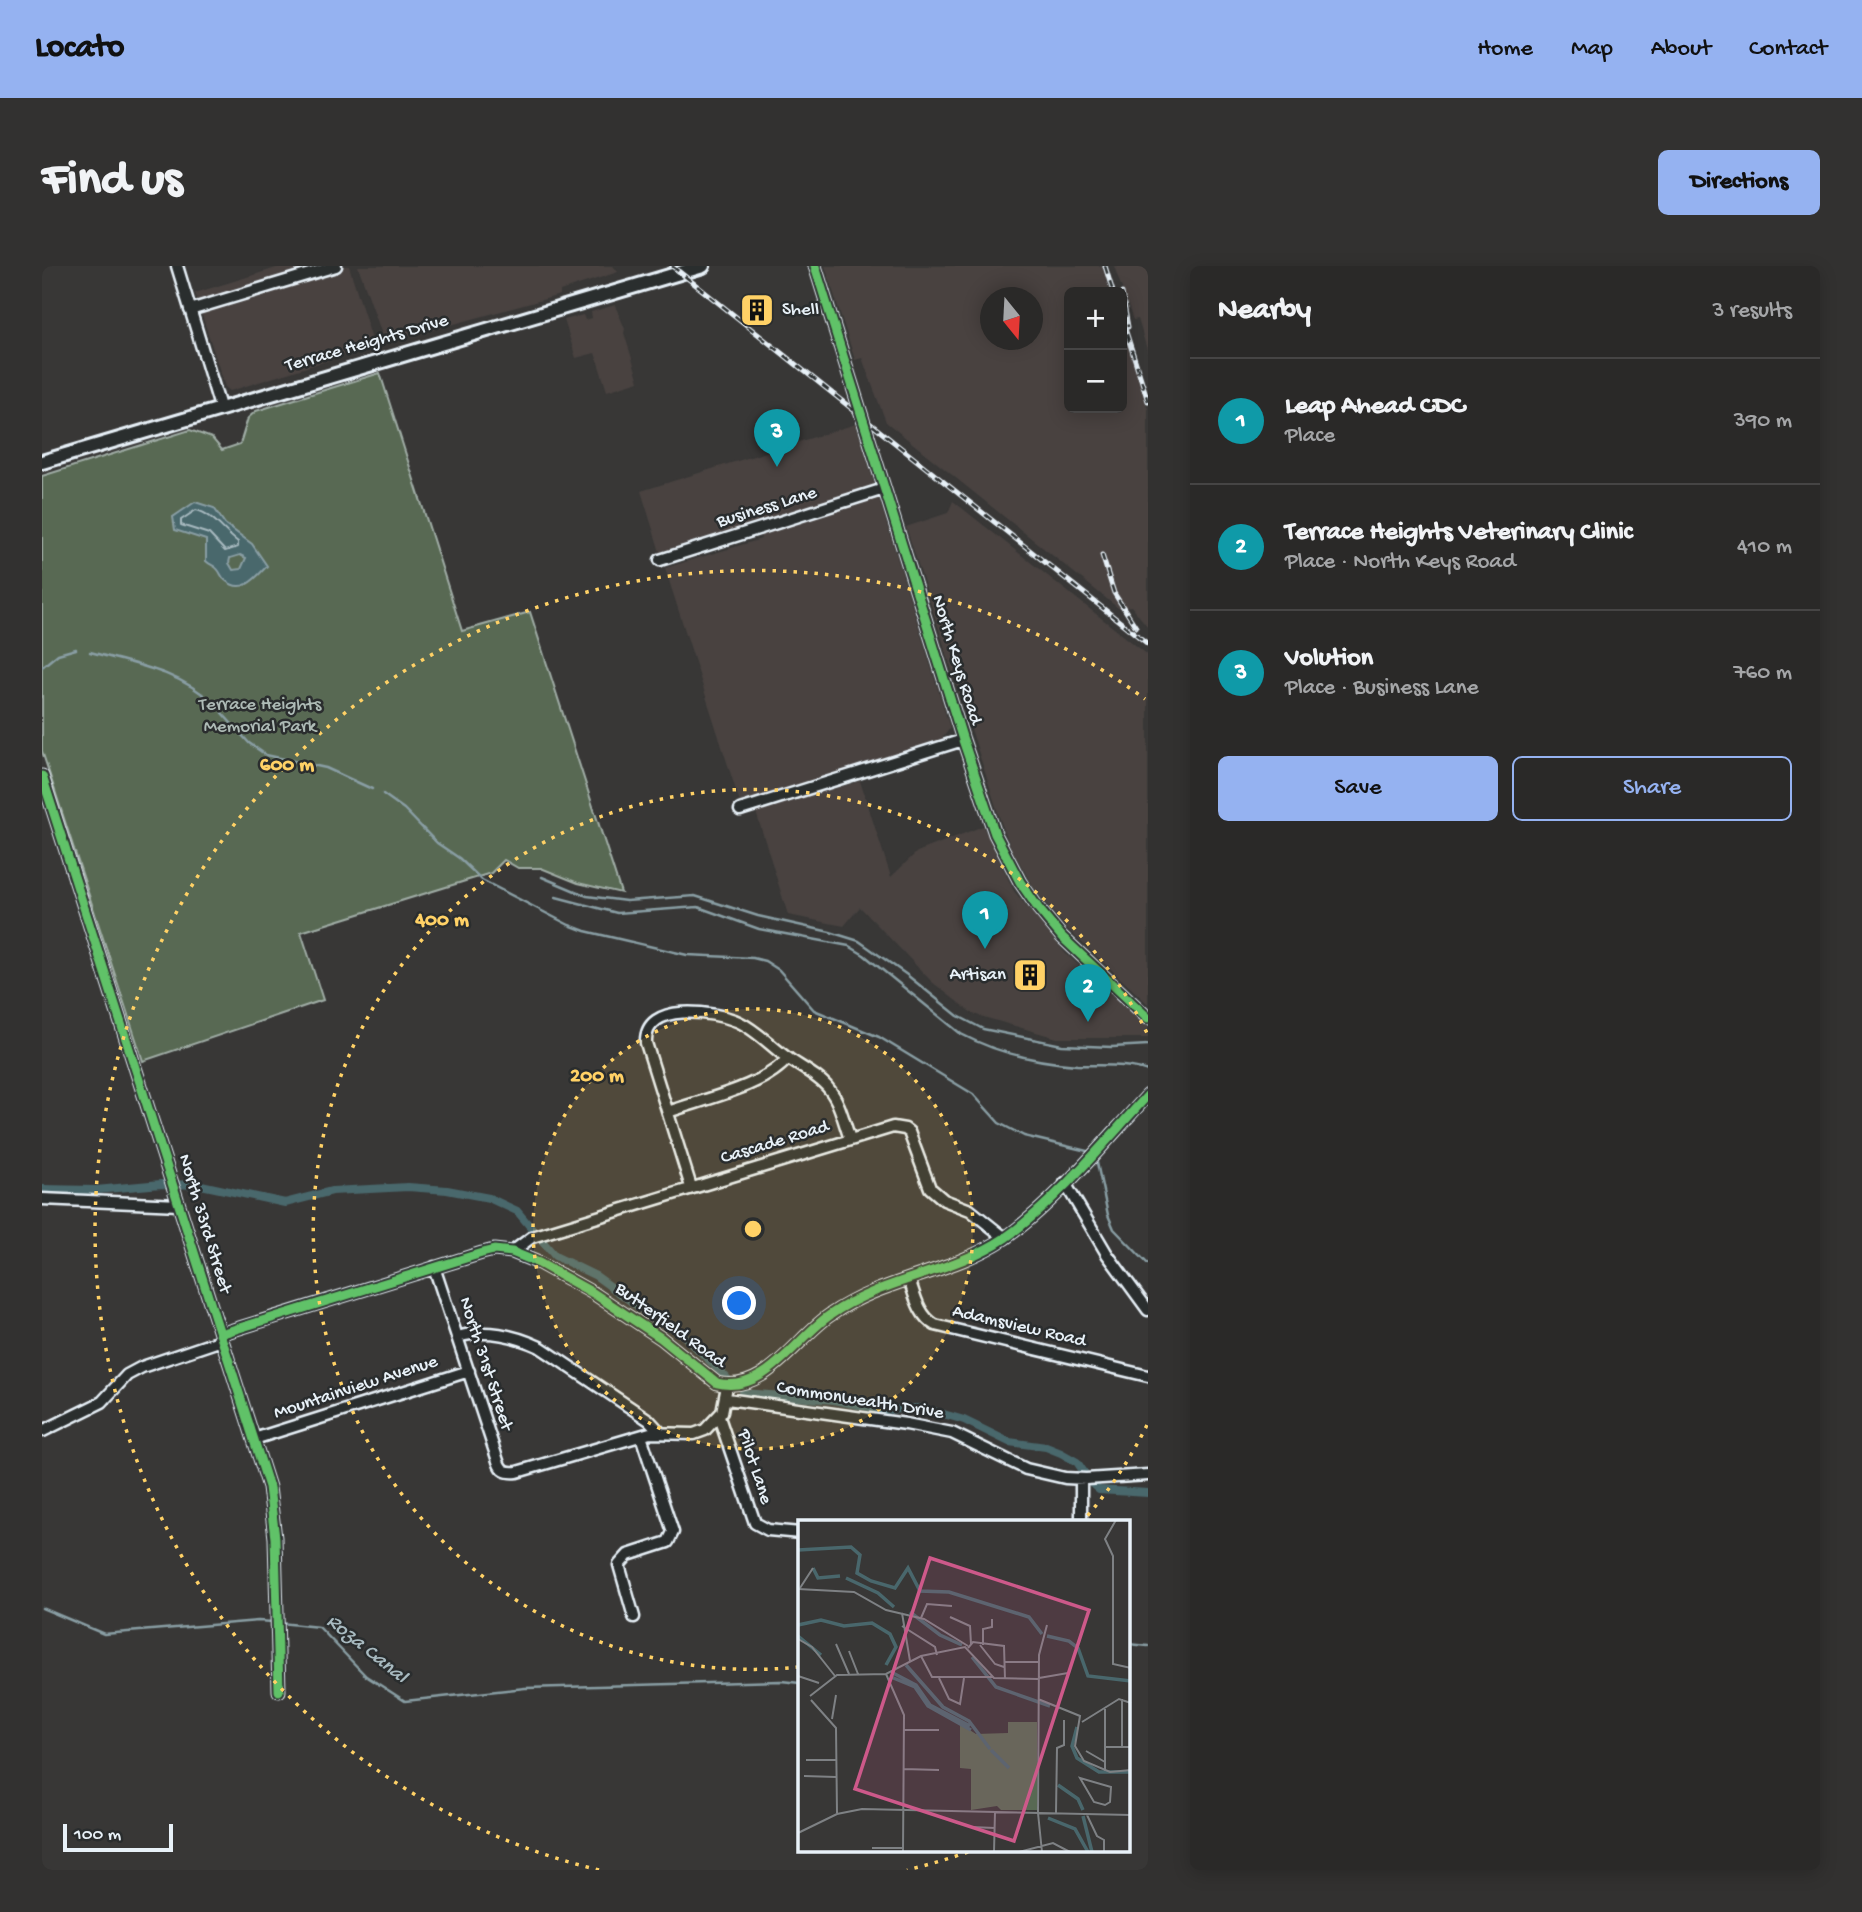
<!DOCTYPE html>
<meta charset="utf-8">
<style>
body{margin:0;font-family:"Gochi Hand",sans-serif;background:#323130;color:#f1f3f6}
.controls{position:absolute;right:21px;top:21px;display:grid;overflow:hidden;border-radius:10px;box-shadow:0 4px 18px #0003}
.controls button{width:63px;height:63px;display:grid;place-items:center;padding:0;border:0;border-bottom:2px solid #464545;background:#2a2928;color:#f1f3f6;font:35px sans-serif}
.compass{position:absolute;left:938px;top:21px;width:63px;height:63px;border-radius:50%;background:#2a2928;box-shadow:0 4px 18px #0003;rotate:162deg}
.scale{position:absolute;left:21px;bottom:18px;width:110px;box-sizing:border-box;padding-left:7px;border:4px solid #e8f1f8;border-top:0;font-size:19px;line-height:24px;white-space:nowrap;color:#e8f1f8;-webkit-text-stroke:5px #2a2d2e;paint-order:stroke}
.you{position:absolute;left:698px;top:1038px;width:24px;height:24px;margin:-18px;border:5px solid #fff;border-radius:50%;background:#1a73e8;box-shadow:0 0 0 10px #1a73e833}
.badge{display:grid;place-items:center;width:46px;height:46px;border-radius:50%;background:#95b2f1;color:#fff;font-size:23px;font-weight:700}
.pin{position:absolute;translate:-50% -58px;filter:drop-shadow(0 2px 4px #0008)}
.pin::after{content:'';position:absolute;top:37px;width:24px;height:21px;background:inherit;clip-path:polygon(0 0,100% 0,50% 100%)}
.list{margin:0;padding:0;list-style:none}
h2{display:flex;justify-content:space-between;align-items:center;height:91px;margin:0;padding:0 28px;font-size:30px}
h2 small{font-size:23px;font-weight:400;color:#a5a6a8}
.list li{display:grid;grid-template-columns:46px 1fr auto;gap:21px;align-items:center;box-sizing:border-box;height:126px;padding:0 28px;border-top:2px solid #464545}
.list b{display:block;font-size:26px;white-space:nowrap}
.list p{margin:0;font-size:23px;white-space:nowrap;color:#a5a6a8}
.list em{font-size:23px;font-style:normal;color:#a5a6a8}
.actions{display:flex;gap:14px;padding:21px 28px}
.actions a{flex:1;padding:16px 0;border:2px solid #95b2f1;border-radius:10px;text-align:center;font-size:24px;color:#95b2f1}
.actions .main{background:#95b2f1;color:#111}
.map{position:relative;flex:none;width:1106px;height:1604px;overflow:hidden;border-radius:10px}
header{display:flex;align-items:center;gap:42px;box-sizing:border-box;height:98px;padding:0 35px;background:#95b2f1;color:#111}
header strong{font-size:33px}
nav{display:flex;gap:38px;margin-inline-start:auto;font-size:24px}
.intro{display:flex;align-items:center;justify-content:space-between;box-sizing:border-box;height:168px;padding:0 42px}
h1{margin:0;font-size:49px}
.button{padding:18px 32px;border-radius:10px;background:#95b2f1;color:#111;font-size:24px;font-weight:700}
main{display:flex;gap:42px;padding:0 42px}
aside{flex:1;background:#2a2928;border-radius:10px;box-shadow:0 4px 18px #0003}
.map>svg:first-child{display:block}
.built{fill:#484240;fill-rule:evenodd}
.green{fill:#586953;stroke:#a0ada6;stroke-width:2}
.water{fill:#49676c;stroke:#899ea4;stroke-width:2;fill-rule:evenodd}
.lines{fill:none;stroke-linecap:round;stroke-linejoin:round}
.shore{stroke:#a8bac0;stroke-width:2}
.stream{stroke:#899ea4;stroke-width:2.5}
.canal{stroke:#49676c;stroke-width:8}
.minor-casing{stroke:#e8f1f8;stroke-width:15}
.major-casing{stroke:#e8f1f8;stroke-width:18}
.minor{stroke:#2a2d2e;stroke-width:10}
.major{stroke:#2a2d2e;stroke-width:12}
.rail-casing{stroke:#e8f1f8;stroke-width:5}
.rail{stroke:#2a2d2e;stroke-width:2.5;stroke-dasharray:8;stroke-linecap:butt}
.cycleway-casing{stroke:#2a2d2e;stroke-width:13}
.cycleway{stroke:#61c268;stroke-width:9}
.ring{fill:none;stroke:#ffd166;stroke-width:3.5;stroke-dasharray:3.5 7}
.labels{text-anchor:middle;dominant-baseline:central;stroke-width:5;stroke-linejoin:round;paint-order:stroke}
.poi-label{font-size:19px;fill:#e8f1f8;stroke:#2a2d2e;text-anchor:start}
.street-label{font-size:19px;fill:#e8f1f8;stroke:#2a2d2e}
.park-label{font-size:19px;fill:#aebbb6;stroke:#2a2d2e}
.water-label{font-size:21px;font-style:italic;fill:#a8bac0;stroke:#2a2d2e}
.inset-river{fill:none;stroke:#49676c;stroke-width:3.5}
.inset-road{fill:none;stroke:#7e8184;stroke-width:2}
.view{fill:#cd598a;fill-opacity:0.15;stroke:#cd598a;stroke-width:3.5}
.inset-edge{fill:none;stroke:#e8f1f8;stroke-width:3.5}
.centre{fill:#ffd166;stroke:#2a2d2e;stroke-width:3.5}
.ring-label{font-size:21px;text-anchor:middle;font-weight:bold;fill:#ffd166;stroke:#2a2d2e;stroke-width:5;stroke-linejoin:round;paint-order:stroke}
</style>
<header>
<strong>Locato</strong>
<nav><a>Home</a><a>Map</a><a>About</a><a>Contact</a></nav>
</header>
<div class="intro"><h1>Find us</h1><a class="button">Directions</a></div>
<main>
<div class="map">
<svg width="1106" height="1604" viewBox="0 0 1106 1604">
<rect width="100%" height="100%" fill="#383736"/>
<filter id="ink" filterUnits="userSpaceOnUse"><feTurbulence type="fractalNoise" baseFrequency=".0143" numOctaves="2"/><feDisplacementMap in="SourceGraphic" scale="14" xChannelSelector="R" yChannelSelector="G"/><feConvolveMatrix kernelMatrix="1 2 1 2 8 2 1 2 1" color-interpolation-filters="sRGB"/></filter>
<g filter="url(#ink)">
<path class="built" d="M241 0H307L332 80 188 125 183 121 153 27Z
M316 0H571L576 6 518 25V29L343 77Z
M783 0H1060L1068 26H1027V142H1080V61L1106 143V361L1089 340 1076 342 844 156 820 92 813 94ZM948 32H990V74H948Z
M1072 0H1106V87L1096 53 1091 54Z
M573 39 583 63 582 67 597 115 565 125 553 87 534 92 522 54 541 49 543 54 550 52 549 46Z
M814 158 908 462 900 473 698 537 623 302 719 273 714 256 618 286 599 225Z
M911 235 1106 389V738L1024 662 993 624 969 582 959 556 864 261 906 247Z
M818 515 849 611 875 586 941 560 972 625 1024 688 1106 761V772H1015L931 748 890 716 818 641 802 660 746 649 714 546Z"/>
<path class="green" d="M338 107 420 365 488 346 579 627 536 617 499 602H476L462 594 449 607 259 666 281 734 101 795 0 485V210L148 164 170 172 180 184 198 178 206 152 214 145Z"/>
<path class="water" d="M153 236 172 242 183 258 210 278 225 300C213 313 200 329 183 314 179 311 178 304 173 301 170 299 167 298 164 295V274L133 264 131 251ZM198 289 204 292 199 303 191 304 187 297 188 292Z"/>
<g class="lines">
<path class="shore" d="M154 244C171 248 181 265 196 276V281L183 285 167 268 139 259V254Z"/>
<path class="stream" d="M48 386C92 398 137 405 171 437
M0 401 16 388 34 383
M180 447 207 477 224 489 284 502 330 523
M341 528 362 543 395 577 417 592 440 614 527 659 543 665 645 689 711 692 723 695 737 704 772 744 837 771 931 828 957 857 982 870 1045 885
M500 611 545 630 584 635 653 630 716 650 788 666 817 675 865 709 916 750 941 763 1020 779 1070 781 1106 779
M514 631 575 647 656 641 717 663 807 680 822 689 919 768C955 787 994 796 1035 799 1059 800 1084 797 1106 805
M1054 892 1066 949 1072 963 1106 998
M0 1342 62 1368 216 1355 231 1356
M238 1357 277 1361 324 1410 363 1435 483 1422 739 1415 758 1417
M1087 1378 1106 1380"/>
<path class="canal" d="M0 923 54 924 119 918 159 919 243 937 290 925 366 921 405 924 447 932 475 945 513 990 554 1010 601 1044 627 1058 642 1070 685 1112
M701 1127 791 1134 842 1144 875 1142 888 1144 922 1154 967 1176 1004 1181 1019 1187 1035 1196 1050 1218 1057 1224 1106 1227"/>
<g class="minor-casing">
<path id="minor" d="M135 0 178 141
M773 0 921 474 953 568 978 616 996 642 1020 671 1106 752
M148 44 294 0
M618 294 842 223
M0 510 227 1221 233 1272 237 1425
M698 544 921 474
M626 846C662 833 722 821 746 792
M1023 917 1065 988 1106 1044
M649 921 604 777C602 735 672 745 697 756 714 764 729 780 744 791 758 801 777 810 787 823 798 836 802 857 808 873
M0 933 137 939
M470 986 490 971 851 861 863 863 867 866 888 922 902 934 928 944 963 972
M392 1001 456 1195C459 1205 464 1207 475 1206L608 1167 652 1168 663 1164 680 1146 685 1120
M867 1013C873 1030 877 1050 893 1059L1106 1110
M178 1068 440 987 452 984 470 986 497 997 551 1027 619 1072 675 1117C723 1129 754 1072 788 1049 841 1012 909 1008 963 972 1013 937 1064 874 1106 829
M416 1071C444 1062 472 1069 498 1081L607 1154 618 1166
M685 1133 864 1158 910 1167 984 1203 1023 1212 1044 1213 1106 1209
M677 1151 713 1257 726 1264 758 1267
M1 1165 60 1136 85 1109 100 1101 180 1074
M212 1173 427 1105
M1039 1256V1213
M592 1351 577 1299 586 1289 626 1276 631 1266 599 1170"/>
</g>
<g class="major-casing">
<path id="major" d="M0 196 661 0"/>
</g>
<use href="#minor" class="minor"/>
<use href="#major" class="major"/>
<g class="rail-casing">
<path id="rail" d="M630 0 1106 378
M1063 0 1071 26
M1080 27 1086 61
M1080 53 1106 135
M1060 289 1072 327 1094 361"/>
</g>
<use href="#rail" class="rail"/>
<g class="cycleway-casing">
<path id="cycleway" d="M773 0 921 474 953 568 978 616 996 642 1020 671 1106 752
M0 510 227 1221 233 1272 237 1425
M178 1068 440 987 452 984 470 986 497 997 551 1027 619 1072 675 1117C723 1129 754 1072 788 1049 841 1012 909 1008 963 972 1013 937 1064 874 1106 829"/>
</g>
<use href="#cycleway" class="cycleway"/>
</g>
</g>
<circle cx="711" cy="963" r="220" fill="#ffd166" fill-opacity=".12"/>
<g class="ring">
<circle cx="711" cy="963" r="220"/>
<path d="M1105 1159A440 440 0 0 1 1041 1255M757 1401A440 440 0 1 1 1105 767"/>
<path d="M926 1586A659 659 0 0 1 865 1604M557 1604A659 659 0 1 1 1103 433"/>
</g>
<defs>
<g id="building-square" transform="scale(1.75)"><rect x="-9" y="-9" width="18" height="18" rx="4" fill="#ffd166" stroke="#2a2d2e"/><path d="M-4-6H4V6H1V3H-1V6H-4ZM-2.5-4.3h1.7v1.8h-1.7ZM.8-4.3h1.7v1.8H.8ZM-2.5-1h1.7V.8h-1.7ZM.8-1h1.7V.8H.8Z" fill="#111"/></g>
</defs>
<g fill-rule="evenodd">
<use href="#building-square" x="715" y="44"/>
<use href="#building-square" x="988" y="709"/>
</g>
<g class="labels">
<g class="poi-label">
<text x="740" y="44">Shell</text>
<text x="964" y="709" text-anchor="end">Artisan</text>
</g>
<g class="street-label">
<text transform="translate(325 78) rotate(-16)">Terrace Heights Drive</text>
<text transform="translate(725 242) rotate(-17)">Business Lane</text>
<text transform="translate(914 394) rotate(73)">North Keys Road</text>
<text transform="translate(733 877) rotate(-17)">Cascade Road</text>
<text transform="translate(162 958) rotate(73)">North 33rd Street</text>
<text transform="translate(628 1060) rotate(36)">Butterfield Road</text>
<text transform="translate(977 1061) rotate(13)">Adamsview Road</text>
<text transform="translate(443 1098) rotate(72)">North 31st Street</text>
<text transform="translate(314 1122) rotate(-18)">Mountainview Avenue</text>
<text transform="translate(818 1135) rotate(9)">Commonwealth Drive</text>
<text transform="translate(712 1201) rotate(72)">Pilot Lane</text>
</g>
<g class="park-label">
<text x="218" y="439">Terrace Heights<tspan x="218" dy="22">Memorial Park</tspan></text>
</g>
<g class="water-label">
<text transform="translate(324 1384) rotate(39)">Roza Canal</text>
</g>
</g>
<g transform="translate(756 1254)">
<rect width="332" height="332" fill="#383736"/>
<path d="M210 202H239V290H203L199 286 173 290V249L162 248V204L178 214 210 213Z" fill="#586953"/>
<path class="inset-river" d="M0 30 53 27 62 35 59 53 73 61 97 68 110 48 122 71 151 72 231 97 244 114M15 48 20 58 42 56M48 58 80 73 96 87M112 92 142 115 164 125M0 105 23 100 46 106 74 103 92 114 98 127 88 145M0 116 23 135M249 116 271 121 280 128 290 156 333 161M174 137 198 167 252 186M108 145 145 187 171 201 192 229M95 153 118 165 132 185 172 206M93 157 117 167 130 186 173 210M279 207 274 226 279 238 301 252H333M193 230 211 248M260 265 280 279 285 290M285 296 294 332M250 298 277 309 290 332"/>
<path class="inset-road" d="M318 0 307 19 315 36V144L333 148M2 68 15 48M0 69 56 72 88 90 126 99 170 126M104 93 112 141M152 97 172 106 173 124M123 98 129 84 154 86M104 106 137 127 139 135M0 119 14 127 37 156M38 124 51 154M182 125 197 144 206 147M185 125V109L194 107V99M170 128 175 122 206 126 207 159M51 131 60 154M123 136 134 157H195M206 142H240M88 154 106 195 105 332M0 156 21 163M141 158 151 179 162 184 166 158M241 158 270 153M12 176 39 155 88 154 123 136 167 127 196 158 240 159M240 179 282 196 277 226 286 241 312 252 333 250M324 179V227M13 180 38 208 39 293M307 189V251M34 199 38 175M284 202 321 179 333 183M106 210H141M307 227H333M288 231 307 242M8 240H38M105 249 141 250M6 256 38 257M282 258 313 267 312 282 307 285 296 282ZM240 292 241 135 249 105M240 293 244 332M258 293 259 228 266 225V200M289 295 299 316 306 320V332M173 307 197 308M0 313 39 294 64 289 333 295M74 328H105M196 332 197 292M221 332 255 323 272 332"/>
<path class="view" d="M132 38 291 90 216 321 57 269Z"/>
<rect width="332" height="332" class="inset-edge"/>
</g>
<circle cx="711" cy="963" r="10" class="centre"/>
<g class="ring-label">
<text x="245" y="504">600 m</text>
<text x="400" y="659">400 m</text>
<text x="555" y="815">200 m</text>
</g>
</svg>
<div class="controls">
<button>+</button>
<button>−</button>
</div>
<svg class="compass" viewBox="-18 -18 36 36"><path d="M0-13l5 13h-10z" fill="#e53935"/><path d="M0 13l5-13h-10z" fill="#a5a6a8"/></svg>
<div class="scale">100 m</div>
<div class="you"></div>
<div class="pin badge" style="left:943px;top:683px;background:#0f9aa8">1</div>
<div class="pin badge" style="left:1046px;top:756px;background:#0f9aa8">2</div>
<div class="pin badge" style="left:735px;top:201px;background:#0f9aa8">3</div>
</div>
<aside>
<h2>Nearby<small>3 results</small></h2>
<ul class="list">
<li><span class="badge" style="background:#0f9aa8">1</span><div><b>Leap Ahead CDC</b><p>Place</p></div><em>390 m</em></li>
<li><span class="badge" style="background:#0f9aa8">2</span><div><b>Terrace Heights Veterinary Clinic</b><p>Place · North Keys Road</p></div><em>410 m</em></li>
<li><span class="badge" style="background:#0f9aa8">3</span><div><b>Volution</b><p>Place · Business Lane</p></div><em>760 m</em></li>
</ul>
<div class="actions"><a class="main">Save</a><a>Share</a></div>
</aside>
</main>
